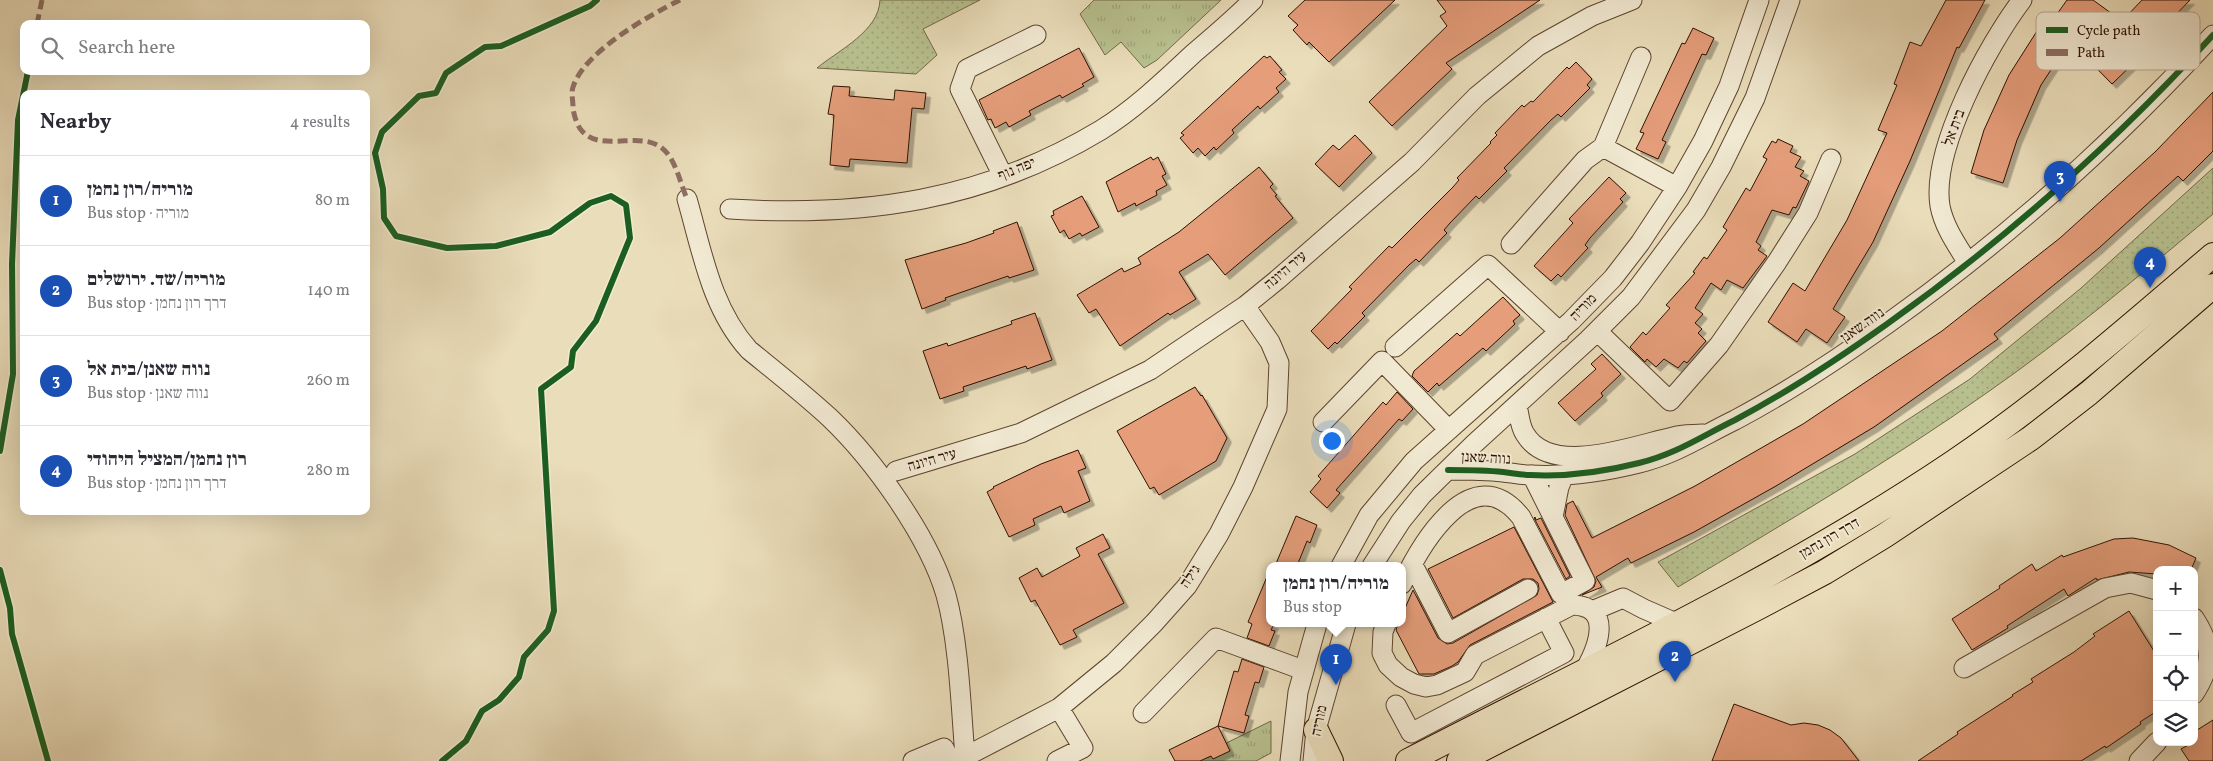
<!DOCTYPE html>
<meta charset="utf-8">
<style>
body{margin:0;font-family:Vollkorn,"Frank Ruhl Libre",serif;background:#f2f2f3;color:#2b2b33}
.controls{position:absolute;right:15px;bottom:15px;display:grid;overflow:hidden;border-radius:10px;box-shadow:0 5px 20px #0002}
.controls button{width:45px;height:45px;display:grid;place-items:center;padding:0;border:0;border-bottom:1px solid #e1e1e2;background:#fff;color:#2b2b33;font:25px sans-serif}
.you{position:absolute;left:1331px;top:440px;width:18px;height:18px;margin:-12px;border:4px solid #fff;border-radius:50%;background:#1a73e8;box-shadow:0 0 0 8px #1a73e833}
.badge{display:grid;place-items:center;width:32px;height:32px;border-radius:50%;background:#1a73e8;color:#fff;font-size:16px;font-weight:700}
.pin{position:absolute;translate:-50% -41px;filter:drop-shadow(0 1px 2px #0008)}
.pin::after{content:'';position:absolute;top:26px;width:18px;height:15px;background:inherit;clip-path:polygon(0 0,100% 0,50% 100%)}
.popup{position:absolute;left:1266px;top:562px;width:140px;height:65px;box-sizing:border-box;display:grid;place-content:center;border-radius:10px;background:#fff;filter:drop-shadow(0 1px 4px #0005);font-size:16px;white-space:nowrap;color:#7c7c81}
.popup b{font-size:19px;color:#2b2b33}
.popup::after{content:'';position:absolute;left:50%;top:100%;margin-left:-10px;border:10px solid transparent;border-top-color:#fff}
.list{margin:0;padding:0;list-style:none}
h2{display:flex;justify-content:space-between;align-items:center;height:65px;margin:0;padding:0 20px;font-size:21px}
h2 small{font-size:16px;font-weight:400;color:#7c7c81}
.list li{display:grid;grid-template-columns:32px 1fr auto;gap:15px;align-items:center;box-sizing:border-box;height:90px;padding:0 20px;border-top:1px solid #e1e1e2}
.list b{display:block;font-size:19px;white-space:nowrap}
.list p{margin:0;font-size:16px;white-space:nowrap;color:#7c7c81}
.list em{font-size:16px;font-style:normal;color:#7c7c81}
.icon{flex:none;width:28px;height:28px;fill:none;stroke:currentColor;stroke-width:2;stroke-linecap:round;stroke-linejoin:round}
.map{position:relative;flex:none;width:2213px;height:761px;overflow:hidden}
.search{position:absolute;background:#fff;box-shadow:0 5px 20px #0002;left:20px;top:20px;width:350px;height:55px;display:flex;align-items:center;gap:12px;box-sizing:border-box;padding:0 18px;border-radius:10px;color:#7c7c81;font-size:19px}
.panel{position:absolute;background:#fff;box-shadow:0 5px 20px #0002;left:20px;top:90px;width:350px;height:425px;border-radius:10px}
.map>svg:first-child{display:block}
.grass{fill:url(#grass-dots);stroke:#736848}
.park{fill:url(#park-tufts);stroke:#736848}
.building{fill:#e59d7a;stroke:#2e1100;filter:url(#shadow)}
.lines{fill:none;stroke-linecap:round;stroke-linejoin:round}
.minor-casing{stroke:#5d442e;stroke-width:21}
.major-casing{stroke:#2e1100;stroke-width:26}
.minor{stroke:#f1e9d2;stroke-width:19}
.major{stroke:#eaddba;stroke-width:24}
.quiet{stroke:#8d6e63;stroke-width:5;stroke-dasharray:10 5;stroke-linecap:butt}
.cycleway-casing{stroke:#f1e9d2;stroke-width:9}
.cycleway{stroke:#1b5e20;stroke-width:6}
.labels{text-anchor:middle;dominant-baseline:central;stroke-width:4;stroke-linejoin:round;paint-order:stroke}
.street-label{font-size:15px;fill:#2e1100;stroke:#f1e9d2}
.key{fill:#f1e9d2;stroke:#b6a893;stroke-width:1}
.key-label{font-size:14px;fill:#2e1100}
</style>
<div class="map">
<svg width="2213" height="761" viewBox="0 0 2213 761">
<defs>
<pattern id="grass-dots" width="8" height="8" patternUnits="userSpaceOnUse" patternTransform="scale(1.25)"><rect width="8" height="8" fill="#b8c08f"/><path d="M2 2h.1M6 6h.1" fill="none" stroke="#9ea47a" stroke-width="1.8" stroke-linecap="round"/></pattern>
<pattern id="park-tufts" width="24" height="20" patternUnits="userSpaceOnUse" patternTransform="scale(1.25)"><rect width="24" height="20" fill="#b8c08f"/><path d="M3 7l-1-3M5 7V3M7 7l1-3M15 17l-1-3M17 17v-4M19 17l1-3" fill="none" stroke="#9ea47a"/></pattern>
<filter id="shadow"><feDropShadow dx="4.5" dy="4.5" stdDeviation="0" flood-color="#0004"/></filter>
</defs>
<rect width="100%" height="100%" fill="#eaddba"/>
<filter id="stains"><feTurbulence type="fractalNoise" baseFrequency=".004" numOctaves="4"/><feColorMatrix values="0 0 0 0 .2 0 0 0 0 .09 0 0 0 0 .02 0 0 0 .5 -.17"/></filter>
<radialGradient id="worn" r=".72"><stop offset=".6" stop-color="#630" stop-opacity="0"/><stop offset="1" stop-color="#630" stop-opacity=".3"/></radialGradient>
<path class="grass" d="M880 0H980L923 29 937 55 916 74 817 68C839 50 879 31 880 0Z
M2213 168V214C2140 275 2067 337 1988 392 1889 462 1783 524 1678 587L1658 562 1855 454 1970 379 2080 289Z"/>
<path class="park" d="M1094 0H1221L1157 60 1144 68 1121 42 1105 55 1080 14Z
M1271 721V753L1256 761H1190Z"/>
<path class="building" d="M1305 0H1395L1329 62 1309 42 1307 45 1293 30 1298 25 1288 16Z
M1437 0H1540L1446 63 1452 69 1392 126 1369 102 1447 26 1440 16 1446 12Z
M1946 0H1985L1959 48 1957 47 1910 161 1873 242 1833 309 1845 317 1827 343 1806 329 1797 342 1768 322 1793 283 1805 291 1847 220 1887 133 1878 130 1897 85 1894 84 1910 42 1921 46Z
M2067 0H2093L2122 21 2142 0H2190L2138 54 2140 57 2112 84 2070 41 2041 85 2017 140 2003 183 1971 173 1984 130 2009 75 2037 31 2042 35Z
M1693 28 1714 38 1706 55 1702 54 1662 140 1666 142 1658 159 1636 149 1644 133 1640 132 1682 43 1685 44Z
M1079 48 1094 77 1082 84 1084 86 1062 98 1060 95 1029 111 1031 115 1009 127 1006 122 995 128 991 119 988 120 979 100Z
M1264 56 1267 58 1270 56 1282 70 1279 72 1286 79 1276 88 1279 92 1260 109 1258 106 1232 130 1234 133 1216 150 1214 147 1205 156 1198 148 1193 153 1180 138 1184 135 1181 133Z
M1576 62 1592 79 1587 85 1590 88 1561 117 1558 114 1551 120 1504 168 1507 171 1479 199 1476 196 1450 223 1444 230 1447 233 1419 262 1416 259 1409 265 1362 313 1365 316 1337 344 1335 342 1328 349 1311 331 1352 289 1349 287 1389 246 1392 248 1453 187 1459 180 1457 178 1491 143 1490 142 1497 135 1495 133 1522 105 1524 107 1531 101 1533 102 1567 67 1569 69Z
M833 86 850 87 849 96 894 100 895 90 926 93 924 109 912 108 907 163 850 159 849 167 830 165 834 115 828 114Z
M2213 92V151L2183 181 2178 176 2099 248 1994 334 1998 339 1874 427 1776 486 1694 532 1631 563 1628 558 1596 577 1602 587 1582 595 1594 587 1596 581 1565 515 1567 504 1573 501 1592 538 1695 486 1803 424 1942 331 2060 238 2155 152Z
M1355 135 1372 153 1339 187 1315 164 1333 145 1339 150Z
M1778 139 1793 146 1790 152 1801 157 1795 167 1804 171 1800 176 1809 181 1796 208 1793 207 1789 215 1772 210 1756 242 1761 246 1758 250 1767 256 1743 288 1727 280 1721 290 1711 283 1695 308 1703 314 1695 323 1702 329 1698 333 1706 341 1687 363 1684 361 1678 368 1664 359 1656 367 1647 359 1645 362 1630 347 1643 332 1646 335 1670 308 1666 305 1695 273 1693 272 1704 257 1707 259 1727 230 1723 227 1746 188 1750 191 1767 159 1763 157 1772 141 1776 143Z
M1151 157 1153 160 1158 157 1166 174 1162 176 1167 185 1156 191 1157 195 1136 206 1135 203 1118 212 1106 182Z
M1259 167 1273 184 1270 187 1277 195 1275 196 1293 218 1225 275 1208 254 1179 272 1196 299 1170 315 1168 313 1120 346 1096 309 1089 313 1077 295 1122 268 1124 272 1141 264 1138 258 1179 232Z
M1609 177 1626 193 1620 199 1623 202 1590 238 1585 245 1588 248 1561 277 1558 274 1551 281 1534 266 1573 223 1569 219Z
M1082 196 1099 227 1082 236 1080 233 1069 239 1064 230 1060 233 1051 216 1054 215 1053 211Z
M1017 222 1034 270 1009 278 1008 276 945 298 946 300 922 309 905 260 966 243 994 233 993 231Z
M1503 297 1520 315 1513 321 1515 324 1486 351 1483 348 1439 386 1437 383 1428 392 1412 376 1414 371 1457 333 1460 336Z
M1035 313 1052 360 1027 369 1026 366 963 387 964 391 940 399 923 351 947 343 948 346 1012 324 1011 321Z
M1602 354 1621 374 1601 393 1603 396 1575 421 1558 403 1596 369 1591 364Z
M1195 387 1201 396 1202 395 1227 438 1216 461 1159 495 1154 487 1150 489 1117 431Z
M1397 392 1413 409 1402 421 1399 419 1336 490 1340 493 1327 508 1310 492 1321 479 1318 476 1383 402 1386 405Z
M1078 450 1086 468 1078 471 1090 501 1064 513 1061 506 1033 519 1035 525 1009 537 987 492 994 488 993 487 1041 464Z
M1296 516 1317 525 1310 543 1307 541 1297 566H1275Z
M1535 517 1536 520 1541 518 1570 576 1566 579 1534 518Z
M1514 527 1553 602 1470 645 1458 662 1452 666 1434 674H1419L1396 630 1398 624H1402V615L1413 590 1438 638 1447 644 1453 643 1537 595 1539 589 1538 583 1533 579H1523L1453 618 1428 569Z
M1103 534 1110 548 1098 554 1124 603 1073 630 1077 637 1060 645 1035 600 1031 602 1019 578 1037 568 1042 577 1080 556 1076 548Z
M2133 538 2169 545 2196 558 2191 570H2157V574L2129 572 2097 580 2096 578 2068 596 2064 589 2007 626 2008 628 1972 650 1952 619 2000 588 1999 586 2032 564 2036 571 2062 555 2063 557 2114 539Z
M1269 572 1270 624H1274L1271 630 1275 631 1269 646 1247 638 1252 624 1248 622Z
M2129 611 2157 656V711L2140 722 2141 724 2106 748 2105 746 2081 761H1918L1958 734 1957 732 2013 696 2012 695 2033 682 2031 679 2074 652 2095 636 2093 634Z
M1242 659 1264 667 1259 683 1255 682 1245 715 1249 716 1244 733 1218 726 1234 671 1238 672Z
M1734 704 1791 725 1804 723 1818 725 1830 730 1841 738 1859 761H1712Z
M2213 720V761H2189L2181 749 2194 742V732Z
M1218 726 1230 751 1213 759 1211 756 1200 761H1175L1169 750Z"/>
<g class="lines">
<g class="minor-casing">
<path id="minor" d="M1603 147 1677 187
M1003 176 960 89 967 69 1036 35
M687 199C702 251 711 308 749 350 776 372 804 394 830 418 874 460 929 537 946 595 959 642 961 708 965 757
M730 209C865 217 983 201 1101 130 1135 109 1165 80 1194 53 1214 36 1234 19 1253 0
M1511 244 1585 160 1603 147 1641 57
M1968 263C1957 245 1944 227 1940 206 1931 149 1988 45 2022 0
M1597 331 1670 401 1719 345 1777 262 1808 213 1831 159
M1395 347 1488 265 1560 332
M1517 405C1519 414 1520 427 1525 434 1551 478 1635 445 1673 437 1683 434 1693 435 1703 434
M1323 422 1382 361 1449 430
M1448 470C1466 470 1484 470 1503 472 1512 473 1521 475 1530 475 1567 477 1603 472 1639 463 1676 454 1702 436 1735 420 1788 392 1838 359 1887 324 2005 240 2115 142 2213 35
M896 471 1021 433 1150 370 1245 306 1277 280 1412 162 1477 96 1538 46 1592 16 1632 0
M1553 517 1559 487 1564 475
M1413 565 1448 633 1528 589
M1341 566 1369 515 1414 461 1571 321 1613 278 1640 243 1677 187 1703 141 1729 86 1759 0
M1372 566 1401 521 1422 495 1474 444 1588 340 1631 297 1696 210 1721 167 1755 98 1790 0
M1402 584C1421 544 1472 456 1521 517L1561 594 1585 581 1532 475
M1592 611 1623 598 1644 609 1676 623
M2194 618C2213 647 2213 664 2194 694
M1386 624 1383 632 1382 653 1388 665 1401 677 1414 684 1426 687 1437 685 1465 672 1475 655 1572 605C1614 606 1598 647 1585 670
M1964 668 2105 588 2131 583 2157 590
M1396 705 1411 733 1564 653 1546 618
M1143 713 1216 638 1303 670
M913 761 944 748 950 761
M957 761 1059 708 1114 663 1154 623 1187 586 1219 534 1243 487 1277 409 1279 363 1270 342 1245 306
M1057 761 1083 748 1059 708
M1290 761 1298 692 1317 624
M1313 761 1316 730 1346 624
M2139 761 2157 742"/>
</g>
<g class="major-casing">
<path id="major" d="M1316 730 1331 761
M1408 761C1592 666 1782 578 1954 462 2046 400 2129 327 2213 255
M1459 761 1757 608 1825 572 1884 536 2031 438 2089 393 2213 286"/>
</g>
<use href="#minor" class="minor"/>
<use href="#major" class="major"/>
<path class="quiet" d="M680 0C648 16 584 52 573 87 571 93 573 101 573 106 573 113 577 126 582 131 601 152 636 132 659 146 675 155 680 183 687 199
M37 24 42 0"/>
<g class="cycleway-casing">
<path id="cycleway" d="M0 451 13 374 12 264 18 120 28 71
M1448 470C1466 470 1484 470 1503 472 1512 473 1521 475 1530 475 1567 477 1603 472 1639 463 1676 454 1702 436 1735 420 1788 392 1838 359 1887 324 2005 240 2115 142 2213 35
M0 570 10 608 12 634 48 761
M442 761 466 741 482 711 499 700 519 677 524 657 548 630 554 611 541 389 571 367 573 351 596 321 630 238 626 205 611 196 590 203 550 232 496 246 447 248 396 236 384 218 383 189 375 153 382 132 419 96 436 93 446 73 485 47 501 46 590 6 597 0"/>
</g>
<use href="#cycleway" class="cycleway"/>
</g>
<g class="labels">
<g class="street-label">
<text transform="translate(1955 128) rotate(-70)">בית אל</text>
<text transform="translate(1017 170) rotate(-22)">יפה נוף</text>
<text transform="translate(1286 271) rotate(-40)">עיר היונה</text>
<text transform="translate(1584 308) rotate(-46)">מוריה</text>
<text transform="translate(1863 326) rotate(-35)">נווה שאנן</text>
<text transform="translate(1486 459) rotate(3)">נווה שאנן</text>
<text transform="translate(932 461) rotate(-16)">עיר היונה</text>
<text transform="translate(1830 539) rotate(-30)">דרך רון נחמן</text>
<text transform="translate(1191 577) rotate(-56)">גילה</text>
<text transform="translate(1320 721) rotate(-78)">מוריה</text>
</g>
</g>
<rect x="2036" y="12" width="164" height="58" rx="8" class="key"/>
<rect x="2046" y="27" width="22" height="6" fill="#1b5e20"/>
<rect x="2046" y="49" width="22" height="7" fill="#8d6e63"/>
<g class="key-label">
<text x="2077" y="35">Cycle path</text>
<text x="2077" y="57">Path</text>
</g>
<rect width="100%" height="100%" filter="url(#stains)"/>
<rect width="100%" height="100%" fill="url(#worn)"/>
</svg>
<div class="controls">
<button>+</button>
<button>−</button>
<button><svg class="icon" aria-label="locate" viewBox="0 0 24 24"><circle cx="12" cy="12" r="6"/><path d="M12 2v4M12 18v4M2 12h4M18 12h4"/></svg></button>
<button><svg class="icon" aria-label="layers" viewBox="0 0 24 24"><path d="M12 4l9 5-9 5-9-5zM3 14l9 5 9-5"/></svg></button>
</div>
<div class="you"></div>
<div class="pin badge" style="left:1336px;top:685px;background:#1a4fb4">1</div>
<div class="popup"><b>מוריה/רון נחמן</b>Bus stop</div>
<div class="pin badge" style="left:1675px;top:682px;background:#1a4fb4">2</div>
<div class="pin badge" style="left:2060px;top:202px;background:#1a4fb4">3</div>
<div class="pin badge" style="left:2150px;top:288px;background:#1a4fb4">4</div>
<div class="search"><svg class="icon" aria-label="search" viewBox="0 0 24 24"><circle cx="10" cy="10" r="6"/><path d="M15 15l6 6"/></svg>Search here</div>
<section class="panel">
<h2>Nearby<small>4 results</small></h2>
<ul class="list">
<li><span class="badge" style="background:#1a4fb4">1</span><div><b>מוריה/רון נחמן</b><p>Bus stop · מוריה</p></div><em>80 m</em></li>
<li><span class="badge" style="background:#1a4fb4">2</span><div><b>מוריה/שד. ירושלים</b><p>Bus stop · דרך רון נחמן</p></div><em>140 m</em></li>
<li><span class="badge" style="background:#1a4fb4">3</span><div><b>נווה שאנן/בית אל</b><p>Bus stop · נווה שאנן</p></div><em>260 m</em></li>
<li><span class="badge" style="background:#1a4fb4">4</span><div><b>רון נחמן/המציל היהודי</b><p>Bus stop · דרך רון נחמן</p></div><em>280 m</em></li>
</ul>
</section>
</div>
